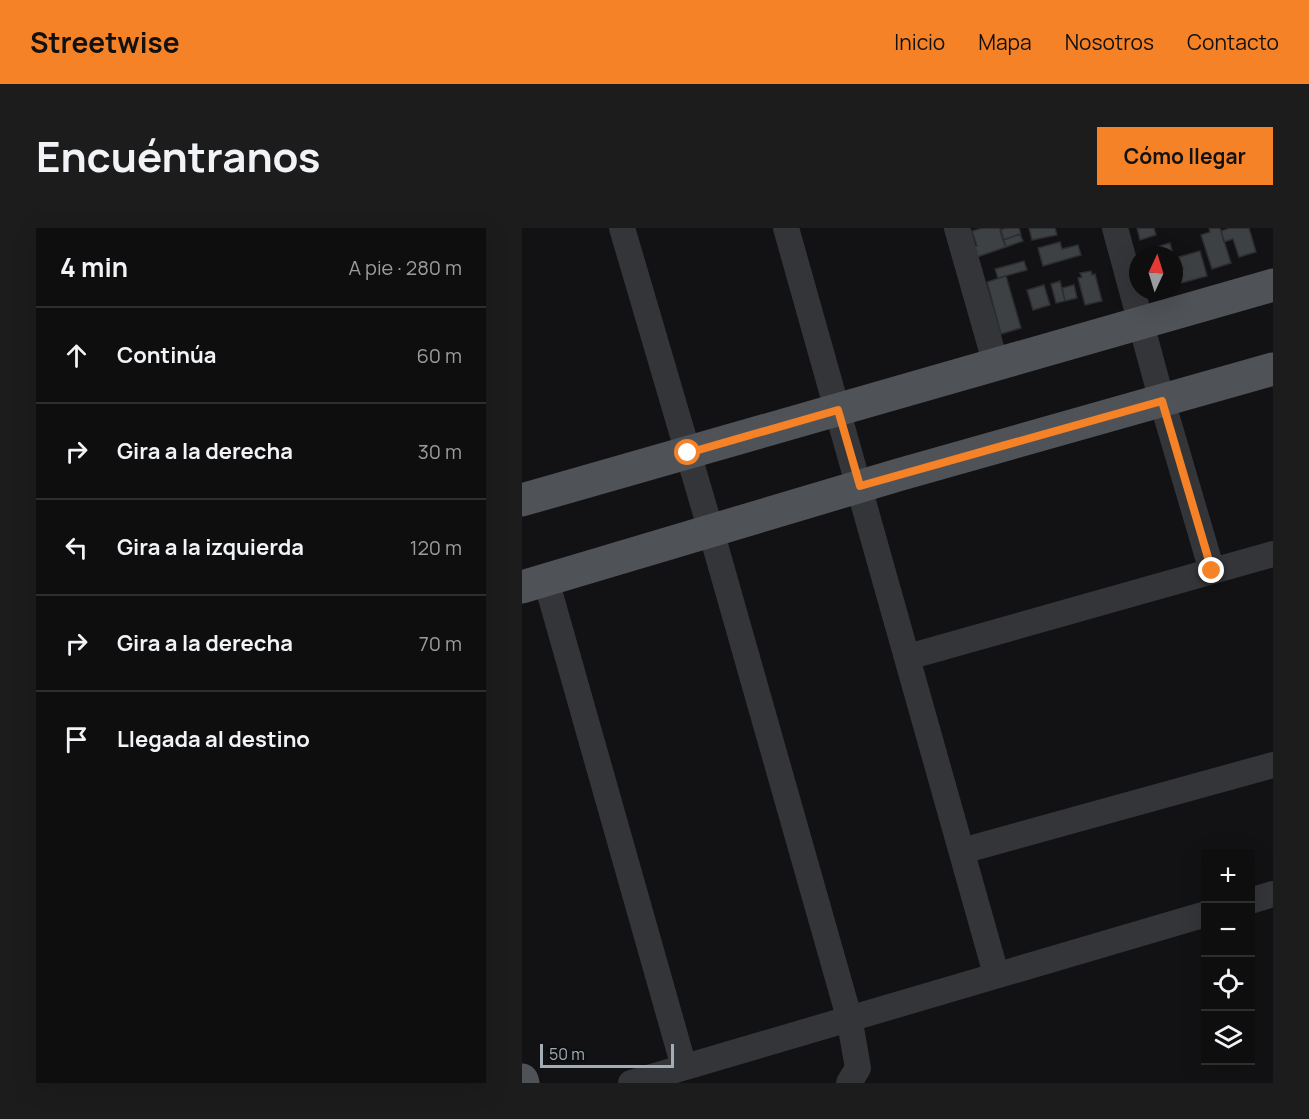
<!DOCTYPE html>
<html lang="es">
<meta charset="utf-8">
<style>
body{margin:0;font-family:Manrope,sans-serif;background:#1c1c1d;color:#f1f3f6}
.controls{position:absolute;right:18px;bottom:18px;display:grid;overflow:hidden;border-radius:0px;box-shadow:0 6px 24px #0002}
.controls button{width:54px;height:54px;display:grid;place-items:center;padding:0;border:0;border-bottom:2px solid #2e2e2f;background:#0e0e0f;color:#f1f3f6;font:30px sans-serif}
.compass{position:absolute;left:607px;top:18px;width:54px;height:54px;border-radius:50%;background:#0e0e0f;box-shadow:0 6px 24px #0002;rotate:4deg}
.scale{position:absolute;left:18px;bottom:15px;width:134px;box-sizing:border-box;padding-left:6px;border:3px solid #a3adb5;border-top:0;font-size:16px;line-height:21px;white-space:nowrap;color:#a3adb5;-webkit-text-stroke:4px #0d0e0f;paint-order:stroke}
.stop{position:absolute;width:18px;height:18px;margin:-14px;border:4px solid #f68228;border-radius:50%;background:#fff}
.stop.end{background:#f68228;border-color:#fff;box-shadow:0 2px 6px #0008}
.list{margin:0;padding:0;list-style:none}
h2{display:flex;justify-content:space-between;align-items:center;height:78px;margin:0;padding:0 24px;font-size:26px}
h2 small{font-size:20px;font-weight:400;color:#9b9c9e}
.list li{display:grid;grid-template-columns:39px 1fr auto;gap:18px;align-items:center;box-sizing:border-box;height:96px;padding:0 24px;border-top:2px solid #2e2e2f}
.list b{display:block;font-size:22px;white-space:nowrap}
.list em{font-size:20px;font-style:normal;color:#9b9c9e}
.icon{flex:none;width:33px;height:33px;fill:none;stroke:currentColor;stroke-width:2;stroke-linecap:round;stroke-linejoin:round}
.map{position:relative;flex:none;width:751px;height:855px;overflow:hidden;border-radius:0px}
header{display:flex;align-items:center;gap:36px;box-sizing:border-box;height:84px;padding:0 30px;background:#f68228;color:#111}
header strong{font-size:28px}
nav{display:flex;gap:33px;margin-inline-start:auto;font-size:21px}
.intro{display:flex;align-items:center;justify-content:space-between;box-sizing:border-box;height:144px;padding:0 36px}
h1{margin:0;font-size:42px}
.button{padding:15px 27px;border-radius:0px;background:#f68228;color:#111;font-size:21px;font-weight:700}
main{display:flex;gap:36px;padding:0 36px}
aside{flex:1;background:#0e0e0f;border-radius:0px;box-shadow:0 6px 24px #0002}
.map>svg:first-child{display:block}
.building{fill:#3e4144;stroke:#2c2d30;stroke-width:1.5}
.lines{fill:none;stroke-linecap:round;stroke-linejoin:round}
.minor{stroke:#333539;stroke-width:26}
.major{stroke:#4f5358;stroke-width:33}
.route{stroke:#f68228;stroke-width:8}
</style>
<header>
<strong>Streetwise</strong>
<nav><a>Inicio</a><a>Mapa</a><a>Nosotros</a><a>Contacto</a></nav>
</header>
<div class="intro"><h1>Encuéntranos</h1><a class="button">Cómo llegar</a></div>
<main>
<aside>
<h2>4 min<small>A pie · 280 m</small></h2>
<ul class="list">
<li><svg class="icon" aria-label="ahead" viewBox="0 0 24 24"><path d="M12 20V5M6 11l6-6 6 6"/></svg><div><b>Continúa</b></div><em>60 m</em></li>
<li><svg class="icon" aria-label="right" viewBox="0 0 24 24"><path d="M7 20v-9h11M14 6l5 5-5 5"/></svg><div><b>Gira a la derecha</b></div><em>30 m</em></li>
<li><svg class="icon" aria-label="left" viewBox="0 0 24 24"><path d="M17 20v-9H6M10 6l-5 5 5 5"/></svg><div><b>Gira a la izquierda</b></div><em>120 m</em></li>
<li><svg class="icon" aria-label="right" viewBox="0 0 24 24"><path d="M7 20v-9h11M14 6l5 5-5 5"/></svg><div><b>Gira a la derecha</b></div><em>70 m</em></li>
<li><svg class="icon" aria-label="arrive" viewBox="0 0 24 24"><path d="M6 21V4h12l-3 4 3 4H6"/></svg><div><b>Llegada al destino</b></div></li>
</ul>
</aside>
<div class="map">
<svg width="751" height="855" viewBox="0 0 751 855">
<rect width="100%" height="100%" fill="#121214"/>
<path class="building" d="M460 0H478L484 19 455 29 452 18H455L450 3Z
M484 0H497L499 6 481 12 478 2Z
M507 0H533L535 7 510 12Z
M615 0H632L634 7 618 12Z
M687 0H698L709 35 690 41 679 7 688 4Z
M708 0H727L734 24 717 29 711 11 702 14 699 3Z
M498 6 501 13 484 19 481 12Z
M538 14 540 21 556 17 559 27 521 38 516 20Z
M648 15 651 27H623L622 23Z
M678 23 685 48 652 57V29L656 43 661 41 657 29Z
M502 33 505 42 476 50 473 41Z
M569 43 570 47 573 46 580 73 563 77 556 50 560 49 558 45Z
M484 48 499 100 479 106 465 54Z
M538 53 543 73 534 75 529 56Z
M522 57 528 77 511 82 505 62Z
M552 57 555 70 543 73 540 60Z"/>
<g class="lines">
<path class="minor" d="M100 0 189 303 327 789 336 840 327 855
M264 0 474 746
M435 0 474 137
M593 0 640 173 690 343
M24 352 162 839
M386 429 751 326
M440 623 751 537
M728 673 751 666
M109 855 684 686"/>
<path class="major" d="M0 272 751 57
M0 359 376 247 751 141
M0 852 1 855"/>
</g>
<g class="lines">
<path class="route" d="M166 225 316 182 338 258 640 173 690 343"/>
</g>
</svg>
<div class="controls">
<button>+</button>
<button>−</button>
<button><svg class="icon" aria-label="locate" viewBox="0 0 24 24"><circle cx="12" cy="12" r="6"/><path d="M12 2v4M12 18v4M2 12h4M18 12h4"/></svg></button>
<button><svg class="icon" aria-label="layers" viewBox="0 0 24 24"><path d="M12 4l9 5-9 5-9-5zM3 14l9 5 9-5"/></svg></button>
</div>
<svg class="compass" viewBox="-18 -18 36 36"><path d="M0-13l5 13h-10z" fill="#e53935"/><path d="M0 13l5-13h-10z" fill="#9b9c9e"/></svg>
<div class="scale">50 m</div>
<div class="stop" style="left:166px;top:225px"></div>
<div class="stop end" style="left:690px;top:343px"></div>
</div>
</main>
